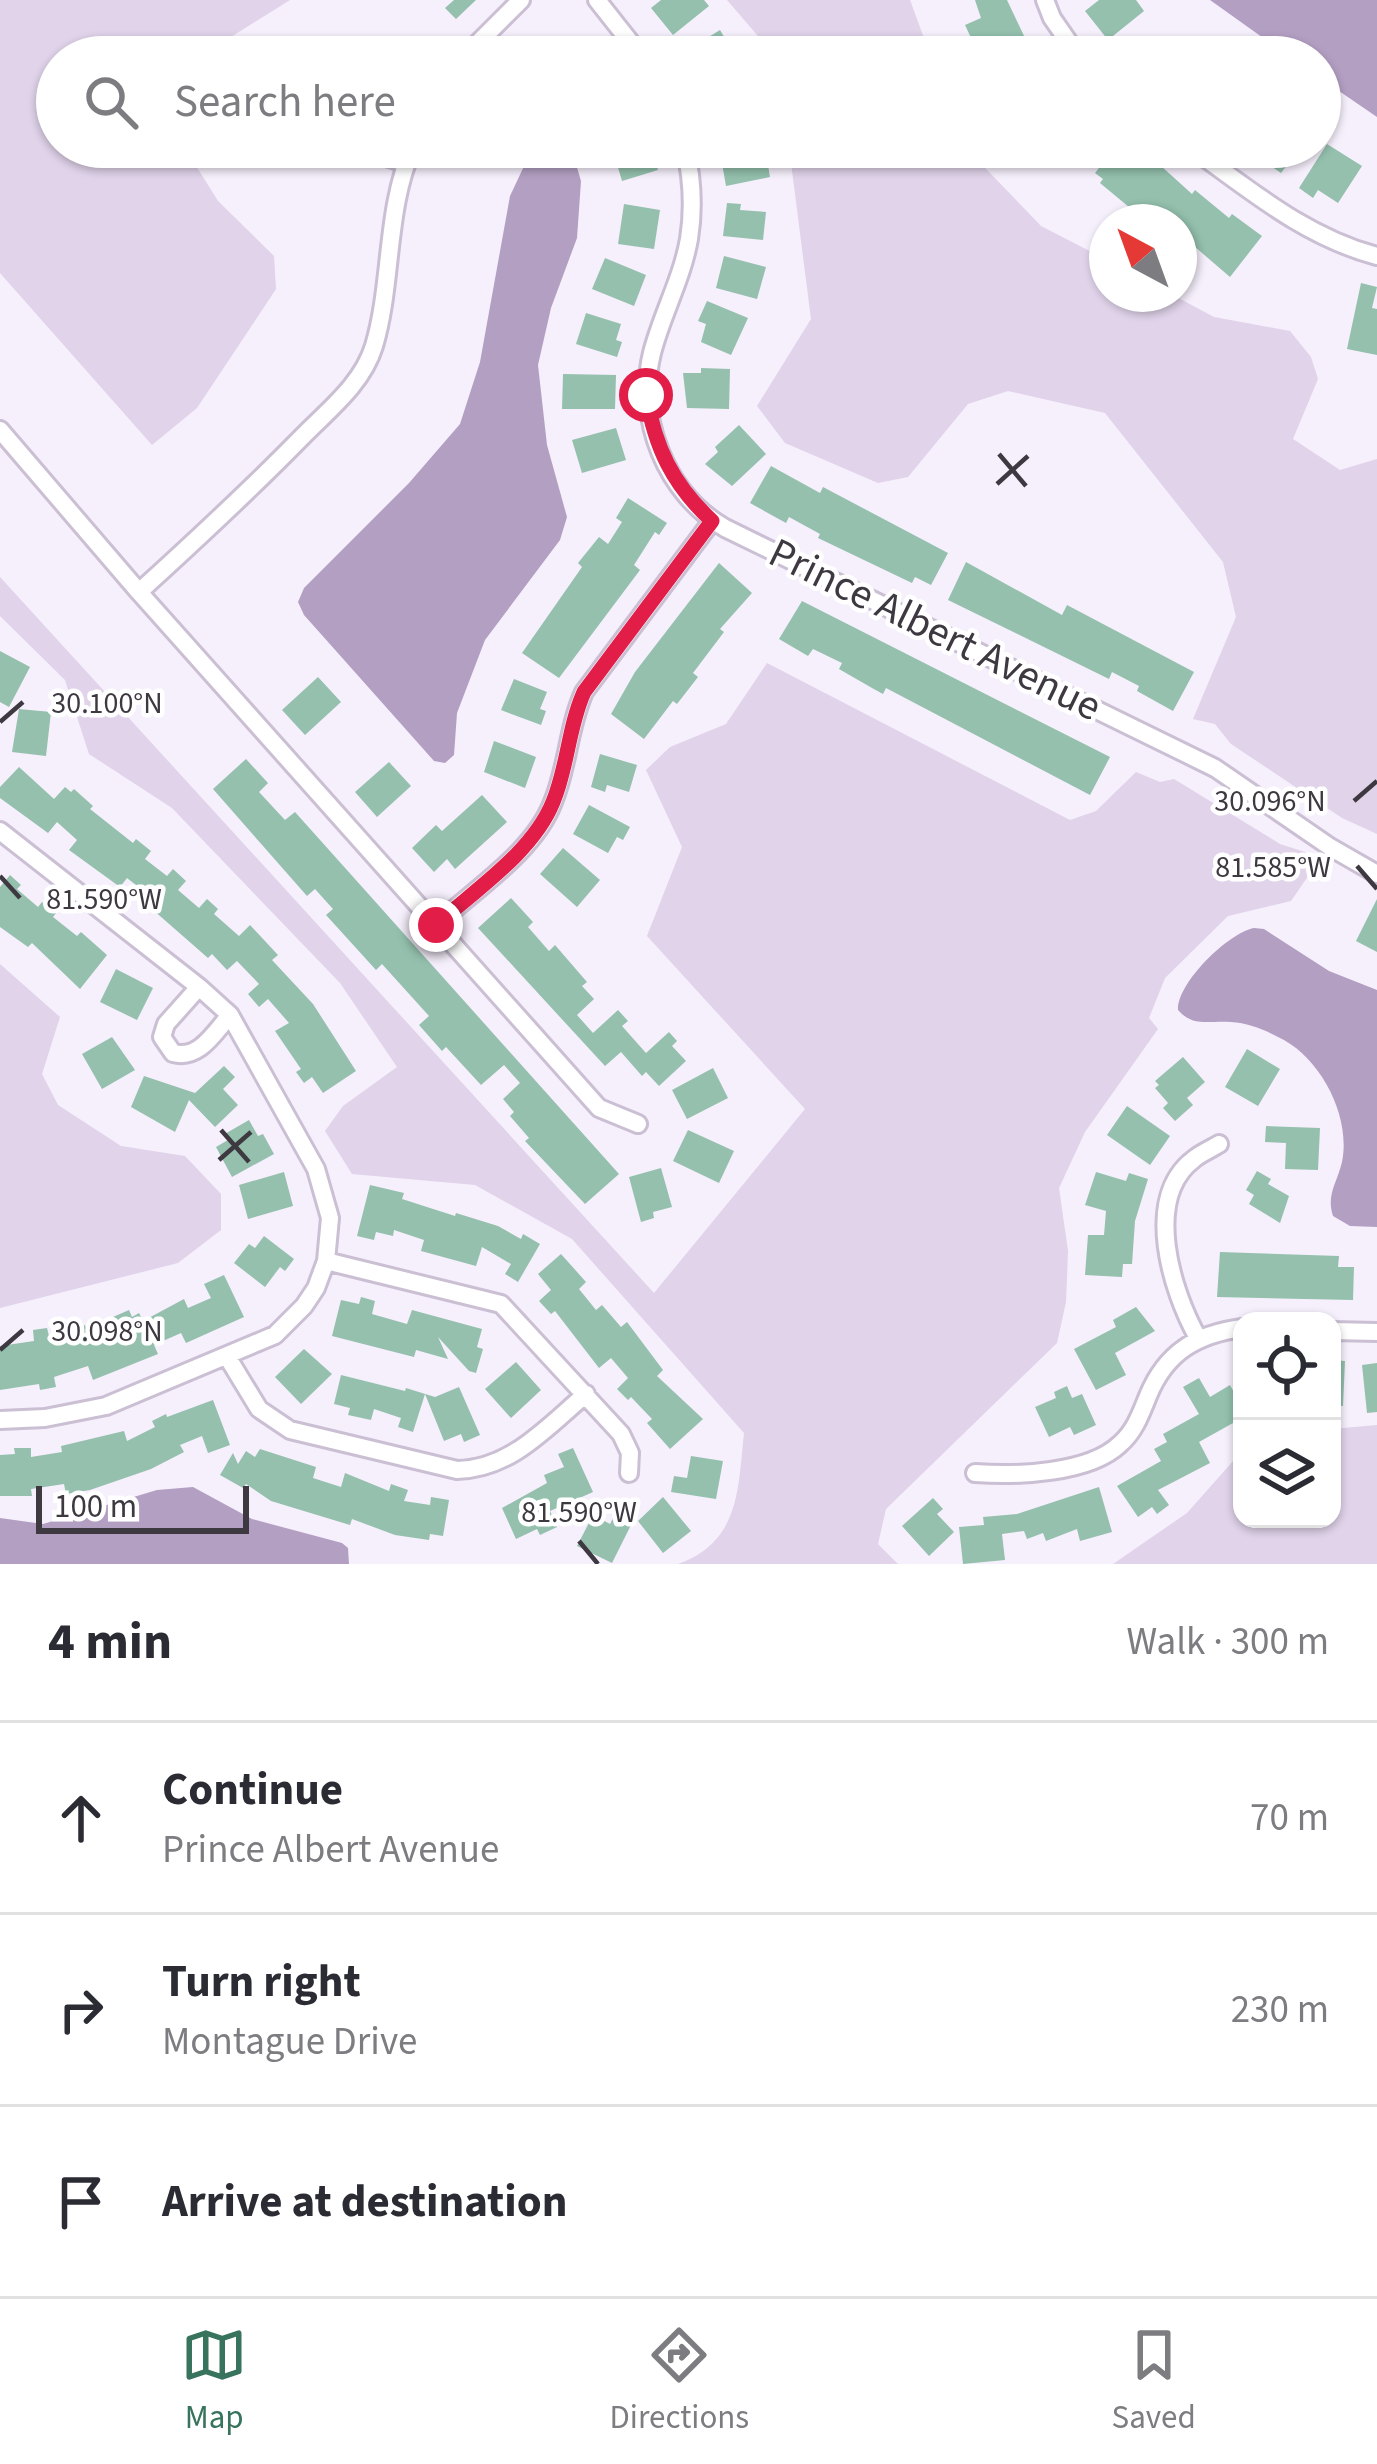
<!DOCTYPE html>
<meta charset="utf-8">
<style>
body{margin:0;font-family:"Source Sans 3",sans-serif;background:#f2f2f3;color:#2b2b33}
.controls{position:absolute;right:36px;bottom:36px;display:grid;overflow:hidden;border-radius:24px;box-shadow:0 3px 9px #0004}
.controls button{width:108px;height:108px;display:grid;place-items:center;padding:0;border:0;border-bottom:3px solid #e1e1e2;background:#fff;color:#2b2b33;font:60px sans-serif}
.compass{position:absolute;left:1089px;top:204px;width:108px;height:108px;border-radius:50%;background:#fff;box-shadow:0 3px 9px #0004;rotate:319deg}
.scale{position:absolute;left:36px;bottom:30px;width:213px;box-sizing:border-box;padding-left:12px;border:6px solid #3e3941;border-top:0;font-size:33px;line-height:42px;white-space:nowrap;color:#3e3941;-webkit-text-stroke:9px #fff;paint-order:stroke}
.stop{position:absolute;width:36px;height:36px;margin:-27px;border:9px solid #e11d48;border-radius:50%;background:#fff}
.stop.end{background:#e11d48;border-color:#fff;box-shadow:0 3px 12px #0008}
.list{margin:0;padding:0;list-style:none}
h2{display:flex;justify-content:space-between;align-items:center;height:156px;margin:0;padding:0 48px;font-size:51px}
h2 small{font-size:39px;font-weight:400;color:#7c7c81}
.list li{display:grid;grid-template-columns:78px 1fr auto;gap:36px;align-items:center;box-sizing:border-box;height:192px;padding:0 48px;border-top:3px solid #e1e1e2}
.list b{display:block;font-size:45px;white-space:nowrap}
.list p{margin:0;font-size:39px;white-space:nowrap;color:#7c7c81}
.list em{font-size:39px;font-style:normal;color:#7c7c81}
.icon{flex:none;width:66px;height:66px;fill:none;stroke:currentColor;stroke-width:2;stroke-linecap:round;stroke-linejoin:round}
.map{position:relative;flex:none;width:1377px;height:1564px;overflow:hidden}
.search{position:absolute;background:#fff;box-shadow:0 3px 9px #0004;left:36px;right:36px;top:36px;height:132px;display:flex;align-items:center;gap:30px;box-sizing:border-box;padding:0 42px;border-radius:66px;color:#7c7c81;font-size:45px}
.sheet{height:732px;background:#fff}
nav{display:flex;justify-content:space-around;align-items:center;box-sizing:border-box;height:168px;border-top:3px solid #e1e1e2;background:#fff;font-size:33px;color:#7c7c81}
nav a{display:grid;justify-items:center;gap:6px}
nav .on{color:#38735d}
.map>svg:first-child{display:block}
.green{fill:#e0d3ea}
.water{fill:#b39fc2}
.building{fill:#94c0ad}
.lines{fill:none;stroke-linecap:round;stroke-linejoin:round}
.minor-casing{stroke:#cbbfd4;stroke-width:22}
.minor{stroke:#fff;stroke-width:16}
.route{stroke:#e11d48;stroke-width:15}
.ticks{fill:none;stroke:#3e3941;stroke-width:4.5}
.labels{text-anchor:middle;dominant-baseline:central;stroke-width:9;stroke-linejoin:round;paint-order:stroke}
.street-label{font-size:42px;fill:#3e3941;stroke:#fff}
.ticks-label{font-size:30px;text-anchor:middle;fill:#3e3941;stroke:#fff;stroke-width:9;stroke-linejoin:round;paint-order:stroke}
</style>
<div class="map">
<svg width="1377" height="1564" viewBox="0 0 1377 1564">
<rect width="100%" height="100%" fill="#f6effc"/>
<path class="green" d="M0 0H290L226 40 220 57H57V147H190L188 153 218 201 274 256 276 289 197 408 152 445 0 273Z
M727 0H910L931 57H776Z
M789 147H965L1041 226 1107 260V294H1171L1214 317 1290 331 1311 357 1318 379 1293 439 1340 470 1377 459V834L1342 818 1231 744 1215 724 1193 719 1236 617 1223 562 1105 413 1008 391 968 404 908 477 878 483 785 443 757 406 811 319Z
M0 577 654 1293 805 1109 647 936 682 847 646 770 670 747 726 724 767 663 1070 820 1096 811 1136 772 1160 782 1174 779 1280 844 1305 852 1313 869 1291 901 1228 916 1165 978 1149 1018 1158 1029 1085 1132 1059 1188 1068 1251 1066 1302 1057 1343 886 1509 878 1544 898 1564H678C740 1542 738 1489 744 1433L572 1239 475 1185 352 1174 325 1131 343 1106 397 1067 340 983 172 808 89 754 65 680 0 616Z
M0 964 60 1017 42 1074 58 1105 121 1146 185 1156 221 1194V1230L178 1263 0 1308Z
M1377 1425V1564H1113L1187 1513 1242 1451V1519H1332V1429Z"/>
<path class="water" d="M1210 0H1377V117L1320 78V57H1290Z
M533 147H571L581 181 577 238 551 308 538 365 547 445 567 517 560 540 485 640 457 713 454 755 445 763 434 761 304 615 298 602 304 588 409 483 460 424 480 362 510 196Z
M1254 928 1264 929 1329 971 1377 990V1227L1350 1226 1333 1216C1326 1195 1337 1183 1342 1162 1351 1118 1323 1062 1284 1040 1267 1031 1250 1023 1231 1022 1209 1020 1194 1028 1178 1010 1177 983 1228 933 1254 928Z
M193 1487 252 1519 342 1543 348 1548 349 1564H0V1518L43 1524 157 1490Z"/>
<path class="building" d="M454 0H476L456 19 445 8Z
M661 0H704L709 6 673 35 651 8Z
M975 0H1007L1025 38 980 57 965 25 981 18Z
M1099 0H1136L1144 11 1108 40 1085 11Z
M720 30 736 57H676Z
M1327 144 1362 166 1338 203 1318 190 1313 198 1299 188Z
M638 147H652L658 170 622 181 614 154Z
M750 147H765L770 177 726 186 720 152Z
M1115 147H1140L1192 194 1195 190 1229 218 1232 214 1262 236 1230 277 1180 234 1184 230 1179 222 1166 215 1161 222H1147L1100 183 1103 179 1095 173Z
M1281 147H1301L1281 173 1268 164Z
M727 203 741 204 740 210 766 212 763 240 723 236Z
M624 204 660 210 654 249 618 244Z
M724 256 766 267 757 299 716 288Z
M605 258 646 275 634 306 592 289Z
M1361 283 1377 287 1372 308 1377 309V355L1347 349Z
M707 301 748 318 731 355 701 342 706 324 698 321Z
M586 313 621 324 616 340 622 342 617 357 576 344Z
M701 368 730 369 729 409 687 408 683 373H701Z
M563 374 616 375 615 409H562Z
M739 425 766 454 732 486 705 464 718 452 715 447Z
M616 428 626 460 582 473 572 440Z
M771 466 820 493 823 487 948 553 931 585 915 577 912 583 818 538 820 534 789 517 786 523 750 503Z
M628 498 667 523 659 535 655 532 634 565 640 570 559 678 522 653 582 567 578 563 599 537 608 544 622 522 616 518Z
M966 562 1062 615 1067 605 1194 672 1173 711 1137 691 1139 686 1112 672 1109 679 948 600Z
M719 563 752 593 720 629 724 632 693 673 698 677 677 704 673 701 644 739 611 714 635 672Z
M802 601 1110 757 1090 795 886 688 883 694 872 688 839 669 842 663 813 649 808 656 779 639Z
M0 651 30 667 9 707 0 702Z
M318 677 341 702 305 735 282 710Z
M514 679 547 692 540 709 546 711 541 725 501 710Z
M19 709 51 712 46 756 12 752Z
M494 741 536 757 525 788 484 772Z
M600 754 637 765 629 792 607 785 605 792 591 787Z
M246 759 268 783 259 792 285 820 295 812 619 1174 585 1204 525 1141 529 1138 510 1116 514 1112 503 1099 520 1083 504 1065 481 1085 446 1047 442 1051 419 1025 429 1016 382 964 376 970 326 915 333 909 315 889 307 896 213 789Z
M389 762 411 786 377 817 355 792Z
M19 767 54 799 65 787 71 792 74 789 93 806 90 809 133 843 136 839 151 851 145 859 167 876 173 869 186 881 178 890 199 908 207 899 218 909 214 914 239 936 250 925 278 955 272 960 313 1004 356 1071 323 1093 312 1077 304 1083 296 1072 301 1069 275 1031 289 1023 268 999 259 1007 248 994 259 984 237 961 227 970 212 954 208 958 144 902 150 896 127 878 120 887 69 850 77 840 57 822 48 833 0 798V787Z
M482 795 507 822 455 869 447 859 434 872 412 848 436 825 442 831Z
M589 805 630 827 623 840 617 837 608 853 573 834Z
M563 848 600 880 577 907 540 874Z
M10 875 21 885 17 889 38 907 42 902 56 913 53 917 77 936 81 932 107 955 80 989 32 943 28 947 0 927V887Z
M511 898 533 922 528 927 549 951 555 945 587 982 582 986 594 999 577 1015 593 1033 618 1010 628 1021 622 1026 646 1053 669 1032 677 1041 672 1046 686 1061 659 1086 646 1072 642 1076 621 1052 605 1066 478 928Z
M1377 899V952L1356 941Z
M116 969 153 988 137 1020 100 1002Z
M112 1037 135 1070 102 1089 82 1054Z
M1247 1049 1280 1069 1258 1106 1225 1087Z
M1183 1057 1205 1082 1187 1098 1193 1105 1175 1121 1163 1108 1168 1103 1155 1088 1159 1085 1155 1081Z
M224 1066 235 1077 223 1089 238 1105 215 1127 189 1100 175 1132 131 1107 144 1076 195 1093Z
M713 1068 728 1098 687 1119 672 1090Z
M1127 1106 1170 1136 1150 1165 1107 1135Z
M249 1120 258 1136 263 1134 274 1154 232 1177 216 1147 228 1140 223 1135Z
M1266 1126 1320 1128 1318 1170 1285 1169 1286 1143 1265 1142Z
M688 1130 734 1151 719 1183 673 1161Z
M661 1168 672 1207 653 1212 654 1218 641 1222 629 1177Z
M1257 1171 1271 1179 1268 1184 1289 1196 1280 1223 1249 1204 1254 1195 1246 1190Z
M284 1172 293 1206 248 1219 239 1185Z
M1096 1172 1126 1181 1129 1173 1148 1179 1135 1221 1132 1264H1123L1122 1277 1085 1275 1088 1235H1104L1106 1211 1085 1205Z
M370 1185 404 1193 402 1199 455 1216 456 1213 498 1226 521 1239 523 1234 540 1244 518 1282 505 1274 511 1264 482 1247 476 1266 421 1251 424 1240 394 1230 393 1236 376 1232 374 1240 357 1236Z
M264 1236 294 1259 285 1271 280 1267 265 1287 234 1263 249 1244 255 1248Z
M1220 1252 1339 1256 1338 1267H1354L1353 1300 1217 1297Z
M561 1254 586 1282 579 1289 596 1310 602 1305 621 1327 627 1322 663 1370 657 1376 703 1419 670 1449 647 1423 652 1419 631 1397 628 1400 617 1389 628 1378 611 1358 599 1368 555 1311 551 1314 539 1301 551 1290 538 1274Z
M224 1275 244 1317 186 1343 181 1333 154 1345 158 1354 93 1380 88 1366 54 1377 56 1387 40 1390 39 1384 0 1390V1346L34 1341 33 1330 47 1328 49 1336 85 1325 87 1332 116 1323 113 1317 129 1310 132 1317 139 1313 143 1321 184 1299 188 1308 211 1298 204 1284Z
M361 1297 375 1301 372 1314 407 1324 412 1310 482 1329 477 1347 483 1349 476 1373 469 1371 438 1337 448 1359 416 1350 414 1357 332 1336 341 1300 359 1304Z
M1136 1307 1155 1331 1115 1353 1126 1375 1096 1390 1074 1349 1116 1327 1113 1320Z
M304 1349 332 1374 301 1404 275 1377Z
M1332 1360 1345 1361 1343 1406H1332Z
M516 1362 541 1390 511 1418 485 1389Z
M1377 1363V1412L1367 1413 1362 1365Z
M341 1375 405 1391 406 1388 435 1397 459 1387 480 1435 464 1442 461 1434 444 1441 425 1394 413 1432 398 1427 401 1418 374 1409 371 1420 348 1415 350 1408 334 1404Z
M1199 1378 1210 1397 1230 1385 1242 1407V1418L1199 1442 1210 1463 1158 1490 1169 1505 1157 1514 1152 1507 1138 1517 1117 1486 1161 1461 1154 1449 1167 1442 1163 1434 1199 1414 1183 1387Z
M1067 1386 1072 1398 1082 1394 1096 1425 1074 1435 1070 1427 1049 1437 1035 1407 1056 1398 1054 1392Z
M213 1400 230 1445 208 1453 202 1436 180 1445 184 1452 151 1469 90 1490 66 1494 64 1484 31 1489 32 1496H0V1455L15 1454 14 1448H31V1457L62 1452 61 1446 124 1431 127 1441 155 1427 152 1421 166 1414 167 1417Z
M573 1448 593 1492 550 1511 557 1527 540 1535 537 1529 516 1539 502 1508 547 1483 544 1475 564 1467 558 1454Z
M260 1449 316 1467 313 1478 341 1487 345 1473 389 1491 391 1484 408 1490 404 1501 430 1505 431 1497 449 1500 443 1536 430 1534 429 1540 395 1535 352 1519 350 1525 271 1501 246 1484 243 1488 220 1475 233 1453 238 1464 246 1451 255 1457Z
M691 1456 723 1461 716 1499 671 1492 674 1476 687 1478Z
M1099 1487 1112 1532 1080 1541 1077 1529 1046 1541 1043 1533 1027 1539 1024 1531 1002 1534 1005 1560 963 1564 959 1527 984 1525 983 1517 1017 1514Z
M663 1497 691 1531 663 1553 638 1521Z
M933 1498 943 1509 937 1514 954 1532 929 1556 902 1526Z
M617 1511 634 1519 612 1563 577 1546 593 1515 610 1524Z"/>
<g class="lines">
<g class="minor-casing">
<path id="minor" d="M597 0 642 57
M1045 0 1052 18 1079 57
M464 57 521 0
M355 147 405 163
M413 147C385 209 393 282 374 346 362 385 327 411 300 439 248 492 194 542 139 592L599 1108 638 1124
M685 147C692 177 694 208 689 239 682 279 662 314 652 353 636 419 666 494 725 528L1215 768 1330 847 1377 874
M1190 147C1250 190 1305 237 1377 256
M0 430 139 592
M0 831 199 987 230 1015 316 1169 330 1218 326 1261 316 1288 304 1306 275 1335 106 1406 45 1418 0 1420
M436 925C475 889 534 852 553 802 568 766 568 728 584 692L712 521
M199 987 166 1024 162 1037 173 1053C199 1060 214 1033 230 1015
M326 1261 501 1304 621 1434 630 1453 629 1473
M1332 1331 1377 1332
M1198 1338C1172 1292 1142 1198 1194 1159 1201 1153 1211 1149 1219 1144
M228 1358 259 1409 290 1430 457 1470C511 1469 547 1427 586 1394
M975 1473C1015 1476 1089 1474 1120 1444 1135 1431 1141 1413 1148 1396 1166 1352 1197 1334 1242 1328"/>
</g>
<use href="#minor" class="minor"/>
</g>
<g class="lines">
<path class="route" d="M436 925C475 890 533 852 553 802 568 766 568 728 584 692L712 521C672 484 655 447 646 395"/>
</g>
<path class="ticks" d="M999 454 1026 486M997 484 1028 456M0 722 23 702M1354 801 1377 781M1357 866 1377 889M0 876 20 898M221 1130 249 1162M219 1160 251 1132M0 1350 23 1330M579 1541 598 1564"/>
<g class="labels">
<g class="street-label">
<text transform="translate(935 630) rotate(26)">Prince Albert Avenue</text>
</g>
</g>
<g class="ticks-label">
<text x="107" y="713">30.100°N</text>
<text x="1270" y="811">30.096°N</text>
<text x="1273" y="877">81.585°W</text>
<text x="104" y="909">81.590°W</text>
<text x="107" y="1341">30.098°N</text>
<text x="579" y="1522">81.590°W</text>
</g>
</svg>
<div class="controls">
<button><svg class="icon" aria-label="locate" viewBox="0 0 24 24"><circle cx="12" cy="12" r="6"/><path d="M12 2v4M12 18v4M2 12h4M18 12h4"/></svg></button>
<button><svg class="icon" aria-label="layers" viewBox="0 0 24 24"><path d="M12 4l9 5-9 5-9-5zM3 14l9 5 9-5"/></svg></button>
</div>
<svg class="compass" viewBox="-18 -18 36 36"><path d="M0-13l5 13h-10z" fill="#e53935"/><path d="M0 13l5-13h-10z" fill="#7c7c81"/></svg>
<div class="scale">100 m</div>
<div class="stop" style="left:646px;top:395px"></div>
<div class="stop end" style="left:436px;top:925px"></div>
<div class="search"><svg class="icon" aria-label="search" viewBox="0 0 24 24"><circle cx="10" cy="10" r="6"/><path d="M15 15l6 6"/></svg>Search here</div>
</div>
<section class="sheet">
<h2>4 min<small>Walk · 300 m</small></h2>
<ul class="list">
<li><svg class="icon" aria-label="ahead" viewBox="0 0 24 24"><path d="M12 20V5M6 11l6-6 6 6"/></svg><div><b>Continue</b><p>Prince Albert Avenue</p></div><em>70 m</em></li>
<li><svg class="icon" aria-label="right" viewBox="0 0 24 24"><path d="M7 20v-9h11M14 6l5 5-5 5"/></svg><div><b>Turn right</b><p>Montague Drive</p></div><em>230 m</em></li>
<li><svg class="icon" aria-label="arrive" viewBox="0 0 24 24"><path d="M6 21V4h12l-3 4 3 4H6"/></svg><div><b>Arrive at destination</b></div></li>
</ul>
</section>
<nav>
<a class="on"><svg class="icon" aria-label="map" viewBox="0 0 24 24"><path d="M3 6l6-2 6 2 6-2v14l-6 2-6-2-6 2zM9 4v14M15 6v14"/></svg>Map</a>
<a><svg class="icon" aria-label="directions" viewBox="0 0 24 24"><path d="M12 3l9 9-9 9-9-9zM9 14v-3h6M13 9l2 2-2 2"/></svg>Directions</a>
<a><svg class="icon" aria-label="saved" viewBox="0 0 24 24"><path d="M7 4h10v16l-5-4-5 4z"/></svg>Saved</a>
</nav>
